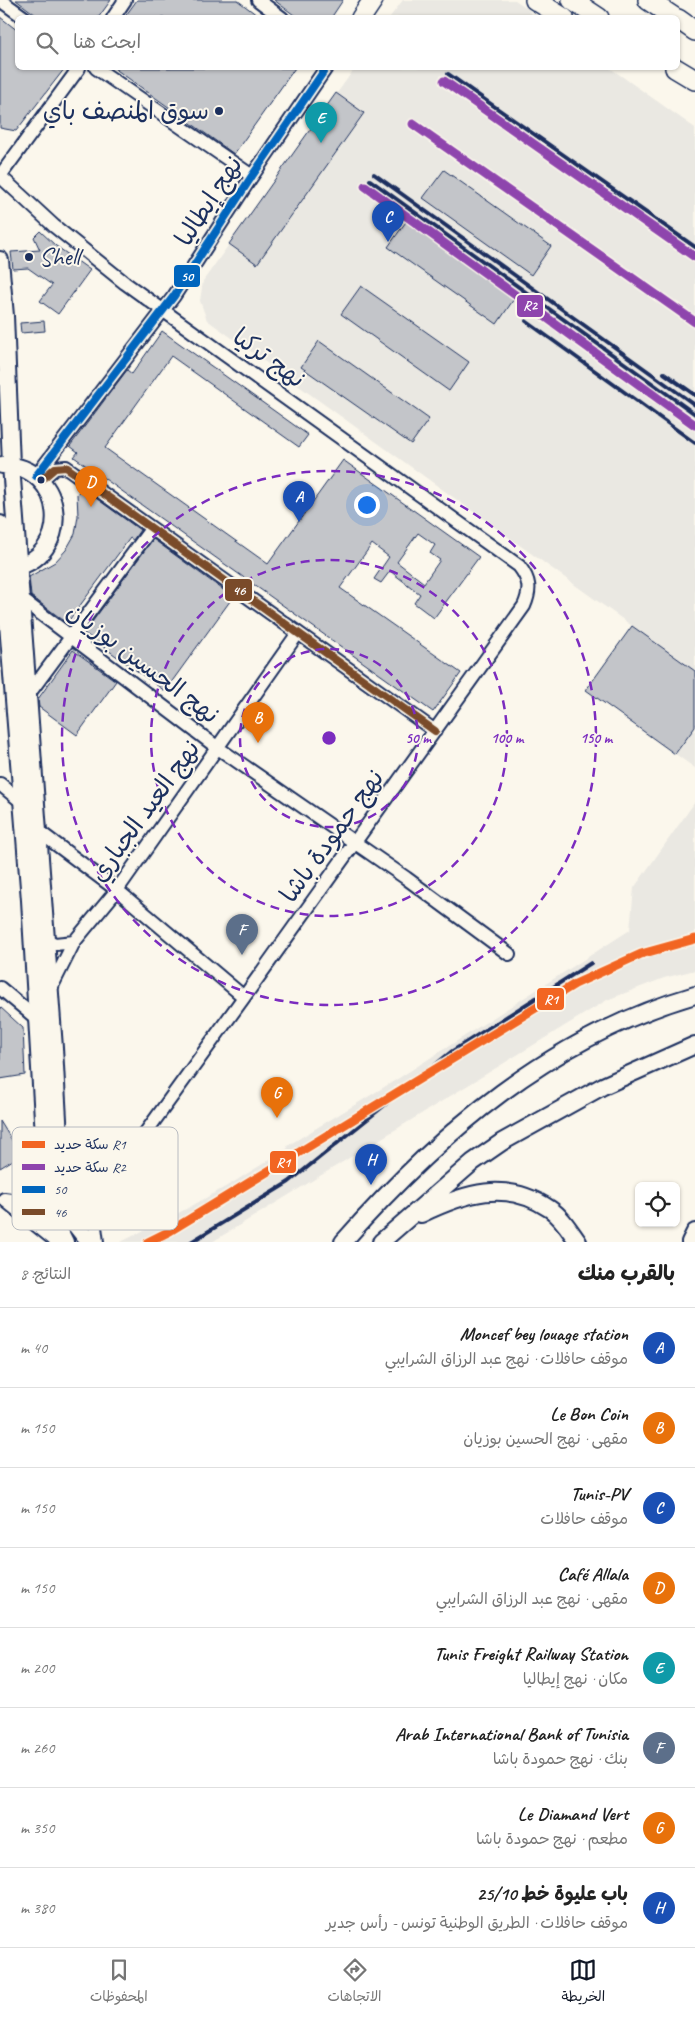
<!DOCTYPE html>
<html lang="ar">
<meta charset="utf-8">
<style>
body{margin:0;font-family:Caveat,"Playpen Sans Arabic",sans-serif;background:#f6f6f6;color:#222;direction:rtl}
.controls{position:absolute;right:15px;bottom:15px;display:grid;overflow:hidden;border-radius:8px;box-shadow:0 1px 4px #0004}
.controls button{width:45px;height:45px;display:grid;place-items:center;padding:0;border:0;border-bottom:1px solid #e0e0e0;background:#fff;color:#222;font:25px sans-serif}
.you{position:absolute;left:366px;top:504px;width:18px;height:18px;margin:-12px;border:4px solid #fff;border-radius:50%;background:#1a73e8;box-shadow:0 0 0 8px #1a73e833}
.badge{display:grid;place-items:center;width:32px;height:32px;border-radius:50%;background:#111827;color:#fff;font-size:16px;font-weight:700}
.pin{position:absolute;translate:-50% -41px;filter:drop-shadow(0 1px 2px #0008)}
.pin::after{content:'';position:absolute;top:26px;width:18px;height:15px;background:inherit;clip-path:polygon(0 0,100% 0,50% 100%)}
.list{margin:0;padding:0;list-style:none}
h2{display:flex;justify-content:space-between;align-items:center;height:65px;margin:0;padding:0 20px;font-size:21px}
h2 small{font-size:16px;font-weight:400;color:#767676}
.list li{display:grid;grid-template-columns:32px 1fr auto;gap:15px;align-items:center;box-sizing:border-box;height:80px;padding:0 20px;border-top:1px solid #e0e0e0}
.list b{display:block;font-size:19px;white-space:nowrap}
.list p{margin:0;font-size:16px;white-space:nowrap;color:#767676}
.list em{font-size:16px;font-style:normal;color:#767676}
.icon{flex:none;width:28px;height:28px;fill:none;stroke:currentColor;stroke-width:2;stroke-linecap:round;stroke-linejoin:round}
.map{position:relative;flex:none;width:695px;height:1242px;overflow:hidden;direction:ltr}
.search{position:absolute;background:#fff;box-shadow:0 1px 4px #0004;left:15px;right:15px;top:15px;height:55px;display:flex;align-items:center;gap:12px;box-sizing:border-box;padding:0 18px;border-radius:8px;color:#767676;font-size:19px}
.sheet{height:705px;background:#fff}
nav{display:flex;justify-content:space-around;align-items:center;box-sizing:border-box;height:70px;border-top:1px solid #e0e0e0;background:#fff;font-size:14px;color:#767676}
nav a{display:grid;justify-items:center;gap:2px}
nav .on{color:#111827}
.map>svg:first-child{display:block}
.built{fill:#eae8e2}
.building{fill:#c3c5c9;stroke:#1b2f5e;fill-rule:evenodd}
.lines{fill:none;stroke-linecap:round;stroke-linejoin:round}
.minor-casing{stroke:#1b2f5e;stroke-width:16}
.major-casing{stroke:#1b2f5e;stroke-width:20}
.highway-casing{stroke:#1b2f5e;stroke-width:22}
.minor{stroke:#fbf7ec;stroke-width:12}
.major{stroke:#fbf7ec;stroke-width:16}
.highway{stroke:#fbf7ec;stroke-width:19}
.rail{stroke:#1b2f5e;stroke-width:4}
.bus-1-casing{stroke:#fbf7ec;stroke-width:11}
.bus-2-casing{stroke:#fbf7ec;stroke-width:11}
.bus-1{stroke:#0065bd;stroke-width:8}
.bus-2{stroke:#7a4b2a;stroke-width:8}
.rail-1-casing{stroke:#fbf7ec;stroke-width:12}
.rail-2-casing{stroke:#fbf7ec;stroke-width:12}
.rail-1{stroke:#f26522;stroke-width:9}
.rail-2{stroke:#8e44ad;stroke-width:9}
.ring{fill:none;stroke:#7b2cbf;stroke-width:2.5;stroke-dasharray:9 6}
.poi-dot{fill:#1b2f5e;stroke:#fbf7ec;stroke-width:2}
.labels{text-anchor:middle;dominant-baseline:central;stroke-width:4;stroke-linejoin:round;paint-order:stroke}
.poi-label{font-size:25px;fill:#1b2f5e;stroke:#fbf7ec;text-anchor:end}
.street-label{font-size:25px;fill:#1b2f5e;stroke:#fbf7ec}
.key{fill:#fbf7ec;stroke:#b8bbc1;stroke-width:1}
.key-label{font-size:14px;fill:#1b2f5e}
.centre{fill:#7b2cbf;stroke:#fbf7ec;stroke-width:2.5}
.ring-label{font-size:15px;text-anchor:middle;font-weight:bold;fill:#7b2cbf;stroke:#fbf7ec;stroke-width:4;stroke-linejoin:round;paint-order:stroke}
.line-badge{stroke:#fbf7ec;stroke-width:2}
.badge-label{font-size:14px;text-anchor:middle;font-weight:bold;fill:#fff}
</style>
<div class="map">
<svg width="695" height="1242" viewBox="0 0 695 1242">
<rect width="100%" height="100%" fill="#fbf7ec"/>
<filter id="ink" filterUnits="userSpaceOnUse"><feTurbulence type="fractalNoise" baseFrequency=".02" numOctaves="2"/><feDisplacementMap in="SourceGraphic" scale="10" xChannelSelector="R" yChannelSelector="G"/><feConvolveMatrix kernelMatrix="1 2 1 2 8 2 1 2 1" color-interpolation-filters="sRGB"/></filter>
<g filter="url(#ink)">
<path class="built" d="M403 0H515L527 8 534 17H390Z
M355 68H610L695 128V768L586 690 632 626 207 320 200 301 203 281Z
M695 802V970L664 978 607 1000 212 1242H121L188 1208 234 1182 288 1148 287 1146 399 1078 630 930 634 888Z"/>
<path class="building" d="M16 0H111L98 18H40Z
M137 0H237L261 18H124Z
M274 0H343L331 18H298Z
M0 17 18 31V68H65L16 131 0 128Z
M114 68H295L234 154Z
M336 93 364 113 257 264 229 244Z
M444 170 551 246 531 275 423 198Z
M408 219 516 296 497 324 388 247Z
M40 231 56 246 90 270 58 314 40 301 52 285 28 268 13 269 11 252 40 250 34 237Z
M361 286 469 362 449 391 341 314Z
M44 321 45 331 21 333 20 323Z
M162 331 308 435 299 447 171 356 105 448 268 564 343 460 479 557 434 618 414 603 420 594 390 571 381 583 374 579 389 557 372 544 340 588 461 673 433 712 74 457 78 452 70 446 127 370 132 374ZM418 533 435 545 430 553 440 560 424 583 397 562Z
M319 341 429 419 411 444 301 367Z
M82 488 140 530 133 540 130 538 67 623 31 596 29 577 55 562 66 550 75 534 78 516 77 494Z
M153 539 233 597 165 691 84 633Z
M632 626 695 671V727L675 754 586 690Z
M73 650 116 681 77 735 39 707 38 699Z
M0 1007 23 1028 25 1075 0 1079Z
M0 1121 21 1155 0 1168Z"/>
<g class="lines">
<g class="minor-casing">
<path id="minor" d="M0 0 25 18
M258 0 282 18
M113 18 125 0
M96 68 252 176
M36 476 174 296 252 176 326 68
M41 480 55 468 66 467 435 731
M20 598 218 748 406 878 509 954
M28 695 151 529
M0 784 22 802
M37 830 117 890 244 997
M45 939 55 944 74 942
M0 988 36 1018
M50 990 74 942 117 890 298 633
M4 1199C37 1204 75 1209 104 1190L244 997 524 606C531 590 530 580 519 566L125 283 54 226 0 176 79 68
M6 1201 57 1242
M97 1242 94 1219 104 1190"/>
</g>
<g class="major-casing">
<path id="major" d="M0 260 5 316 11 465 54 1048 61 1173 64 1203 74 1223 89 1242
M2 465C67 465 74 558 11 568
M0 524 30 900 48 1203 52 1216 65 1242
M421 1214C465 1193 506 1179 550 1209 562 1217 570 1231 578 1242
M343 1242C441 1131 551 1037 695 995
M381 1242 473 1162 502 1142 603 1086 695 1045
M690 1242 695 1232"/>
</g>
<g class="highway-casing">
<path id="highway" d="M535 0 564 18
M572 0 599 18
M648 0 675 18
M361 18 373 0
M678 19 695 31
M675 68 695 80"/>
</g>
<use href="#minor" class="minor"/>
<use href="#major" class="major"/>
<use href="#highway" class="highway"/>
<path class="rail" d="M448 74 695 247
M444 81 695 257
M413 124 695 322
M374 174 695 405
M370 180 695 414
M365 186 695 425
M526 321 695 443
M664 373 695 395
M191 1242 289 1182 451 1052 591 963"/>
<g class="bus-1-casing">
<path id="bus-1" d="M36 476 174 296 252 176 326 68"/>
</g>
<g class="bus-2-casing">
<path id="bus-2" d="M41 480 55 468 66 467 435 731"/>
</g>
<use href="#bus-1" class="bus-1"/>
<use href="#bus-2" class="bus-2"/>
<g class="rail-1-casing">
<path id="rail-1" d="M148 1242 170 1231 575 984 641 954 695 939"/>
</g>
<g class="rail-2-casing">
<path id="rail-2" d="M444 81 695 257
M413 124 695 322
M365 186 695 425"/>
</g>
<use href="#rail-1" class="rail-1"/>
<use href="#rail-2" class="rail-2"/>
</g>
</g>
<g class="ring">
<circle cx="329" cy="738" r="89"/>
<circle cx="329" cy="738" r="178"/>
<circle cx="329" cy="738" r="267"/>
</g>
<g class="poi-dot">
<circle cx="219" cy="111" r="5"/>
<circle cx="29" cy="257" r="5"/>
<circle cx="41" cy="480" r="4.5"/>
</g>
<g class="labels">
<g class="poi-label">
<text x="209" y="111">سوق المنصف باي</text>
<text x="39" y="257" text-anchor="start">Shell</text>
</g>
<g class="street-label">
<text transform="translate(209 201) rotate(-57)">نهج إيطاليا</text>
<text transform="translate(269 358) rotate(36)">نهج تركيا</text>
<text transform="translate(143 663) rotate(37)">نهج الحسين بوزيان</text>
<text transform="translate(145 811) rotate(-54)">نهج العيد الجباري</text>
<text transform="translate(332 836) rotate(-54)">نهج حمودة باشا</text>
</g>
</g>
<rect x="12" y="1127" width="166" height="103" rx="8" class="key"/>
<rect x="22" y="1141" width="23" height="7" fill="#f26522"/>
<rect x="22" y="1164" width="23" height="6" fill="#8e44ad"/>
<rect x="22" y="1186" width="23" height="7" fill="#0065bd"/>
<rect x="22" y="1209" width="23" height="6" fill="#7a4b2a"/>
<g class="key-label">
<text x="54" y="1149">سكة حديد R1</text>
<text x="54" y="1172">سكة حديد R2</text>
<text x="54" y="1194">50</text>
<text x="54" y="1217">46</text>
</g>
<circle cx="329" cy="738" r="8" class="centre"/>
<g class="ring-label">
<text x="418" y="743">50 m</text>
<text x="507" y="743">100 m</text>
<text x="596" y="743">150 m</text>
</g>
<g class="line-badge">
<rect x="173" y="264" width="28" height="24" rx="5" fill="#0065bd"/>
<rect x="516" y="294" width="28" height="24" rx="5" fill="#8e44ad"/>
<rect x="224" y="578" width="29" height="24" rx="5" fill="#7a4b2a"/>
<rect x="536" y="987" width="29" height="24" rx="5" fill="#f26522"/>
<rect x="269" y="1150" width="28" height="24" rx="5" fill="#f26522"/>
</g>
<g class="badge-label">
<text x="187" y="281">50</text>
<text x="530" y="310">R2</text>
<text x="239" y="595">46</text>
<text x="551" y="1004">R1</text>
<text x="283" y="1167">R1</text>
</g>
</svg>
<div class="controls">
<button><svg class="icon" aria-label="locate" viewBox="0 0 24 24"><circle cx="12" cy="12" r="6"/><path d="M12 2v4M12 18v4M2 12h4M18 12h4"/></svg></button>
</div>
<div class="you"></div>
<div class="pin badge" style="left:299px;top:522px;background:#1a4fb4">A</div>
<div class="pin badge" style="left:258px;top:743px;background:#e8710a">B</div>
<div class="pin badge" style="left:388px;top:242px;background:#1a4fb4">C</div>
<div class="pin badge" style="left:91px;top:507px;background:#e8710a">D</div>
<div class="pin badge" style="left:321px;top:143px;background:#0f9aa8">E</div>
<div class="pin badge" style="left:242px;top:955px;background:#5c6f8a">F</div>
<div class="pin badge" style="left:277px;top:1118px;background:#e8710a">G</div>
<div class="pin badge" style="left:371px;top:1185px;background:#1a4fb4">H</div>
<div class="search"><svg class="icon" aria-label="search" viewBox="0 0 24 24"><circle cx="10" cy="10" r="6"/><path d="M15 15l6 6"/></svg>ابحث هنا</div>
</div>
<section class="sheet">
<h2>بالقرب منك<small>النتائج: 8</small></h2>
<ul class="list">
<li><span class="badge" style="background:#1a4fb4">A</span><div><b>Moncef bey louage station</b><p>موقف حافلات · نهج عبد الرزاق الشرايبي</p></div><em>40 m</em></li>
<li><span class="badge" style="background:#e8710a">B</span><div><b>Le Bon Coin</b><p>مقهى · نهج الحسين بوزيان</p></div><em>150 m</em></li>
<li><span class="badge" style="background:#1a4fb4">C</span><div><b>Tunis-PV</b><p>موقف حافلات</p></div><em>150 m</em></li>
<li><span class="badge" style="background:#e8710a">D</span><div><b>Café Allala</b><p>مقهى · نهج عبد الرزاق الشرايبي</p></div><em>150 m</em></li>
<li><span class="badge" style="background:#0f9aa8">E</span><div><b>Tunis Freight Railway Station</b><p>مكان · نهج إيطاليا</p></div><em>200 m</em></li>
<li><span class="badge" style="background:#5c6f8a">F</span><div><b>Arab International Bank of Tunisia</b><p>بنك · نهج حمودة باشا</p></div><em>260 m</em></li>
<li><span class="badge" style="background:#e8710a">G</span><div><b>Le Diamand Vert</b><p>مطعم · نهج حمودة باشا</p></div><em>350 m</em></li>
<li><span class="badge" style="background:#1a4fb4">H</span><div><b>باب عليوة خط 25/10</b><p>موقف حافلات · الطريق الوطنية تونس - رأس جدير</p></div><em>380 m</em></li>
</ul>
</section>
<nav>
<a class="on"><svg class="icon" aria-label="map" viewBox="0 0 24 24"><path d="M3 6l6-2 6 2 6-2v14l-6 2-6-2-6 2zM9 4v14M15 6v14"/></svg>الخريطة</a>
<a><svg class="icon" aria-label="directions" viewBox="0 0 24 24"><path d="M12 3l9 9-9 9-9-9zM9 14v-3h6M13 9l2 2-2 2"/></svg>الاتجاهات</a>
<a><svg class="icon" aria-label="saved" viewBox="0 0 24 24"><path d="M7 4h10v16l-5-4-5 4z"/></svg>المحفوظات</a>
</nav>
